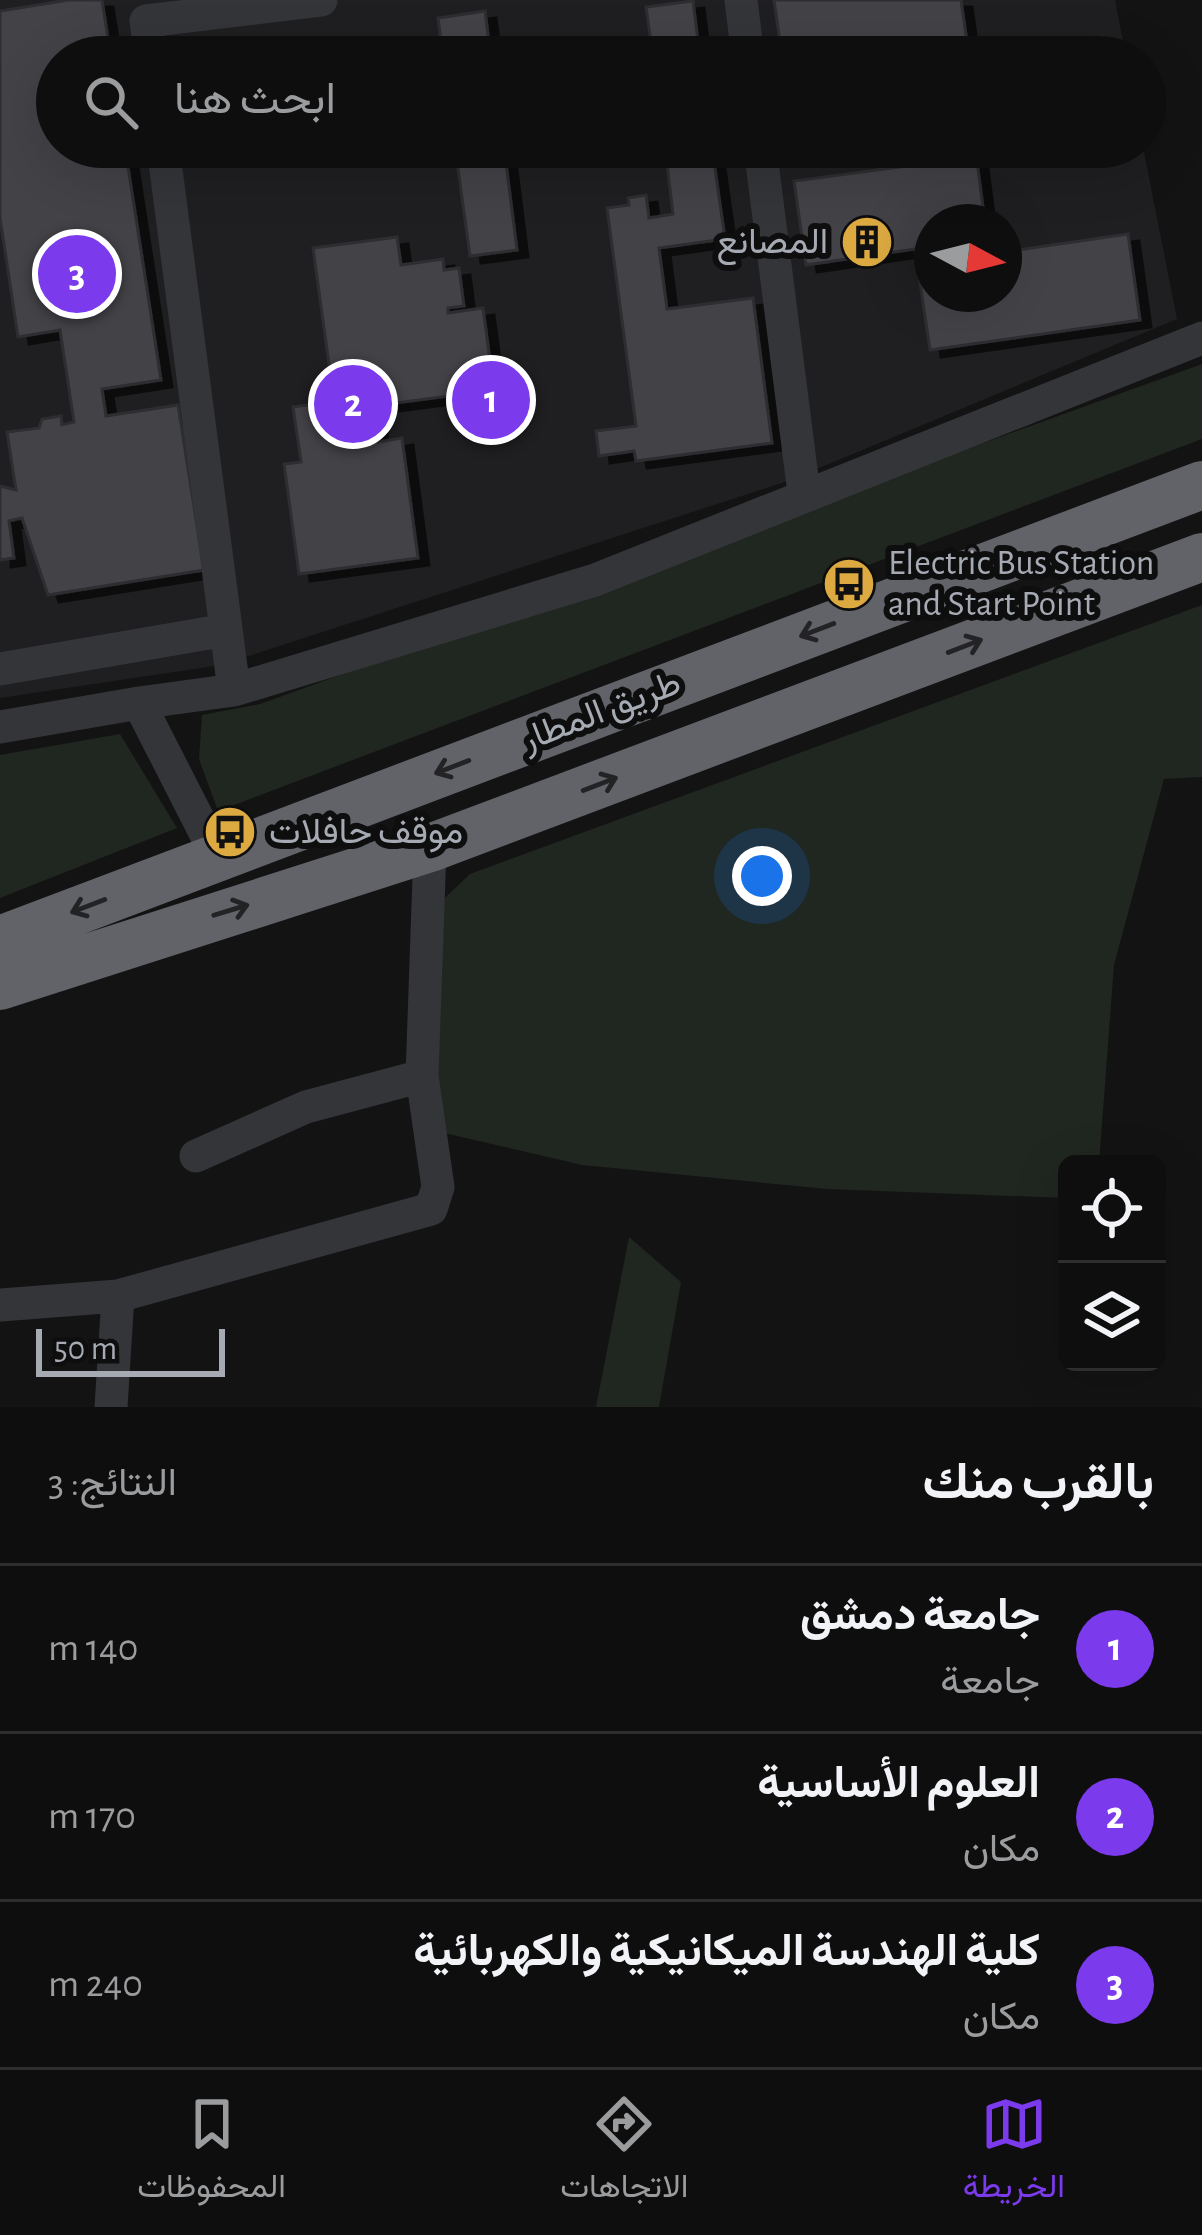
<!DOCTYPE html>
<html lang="ar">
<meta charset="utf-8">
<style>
body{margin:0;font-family:"Alegreya Sans",Vazirmatn,sans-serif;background:#171718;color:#f1f3f6;direction:rtl}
.controls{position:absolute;right:36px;bottom:36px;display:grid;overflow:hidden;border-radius:18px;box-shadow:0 12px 48px #0002}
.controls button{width:108px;height:108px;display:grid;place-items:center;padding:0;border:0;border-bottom:3px solid #2e2e2f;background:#0e0e0f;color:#f1f3f6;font:60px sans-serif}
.compass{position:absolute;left:914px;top:204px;width:108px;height:108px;border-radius:50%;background:#0e0e0f;box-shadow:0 12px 48px #0002;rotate:97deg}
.scale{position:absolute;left:36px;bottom:30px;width:189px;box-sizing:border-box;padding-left:12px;border:6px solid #a6aab3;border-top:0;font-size:33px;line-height:42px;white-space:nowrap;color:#a6aab3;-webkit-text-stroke:9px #0e0e0f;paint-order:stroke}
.you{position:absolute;left:762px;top:876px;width:42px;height:42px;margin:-30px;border:9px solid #fff;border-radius:50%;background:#1a73e8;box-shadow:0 0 0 18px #1a73e833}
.badge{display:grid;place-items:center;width:78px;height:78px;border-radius:50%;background:#7c3aed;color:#fff;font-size:39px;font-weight:700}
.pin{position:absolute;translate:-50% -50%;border:6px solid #fff;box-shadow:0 3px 12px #0006}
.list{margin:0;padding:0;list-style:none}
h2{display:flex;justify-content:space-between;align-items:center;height:156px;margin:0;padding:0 48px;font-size:51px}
h2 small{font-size:39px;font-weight:400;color:#9b9c9e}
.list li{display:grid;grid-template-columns:78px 1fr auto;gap:36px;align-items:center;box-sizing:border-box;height:168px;padding:0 48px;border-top:3px solid #2e2e2f}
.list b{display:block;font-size:45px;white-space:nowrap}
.list p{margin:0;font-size:39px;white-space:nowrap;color:#9b9c9e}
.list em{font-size:39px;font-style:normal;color:#9b9c9e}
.icon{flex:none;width:66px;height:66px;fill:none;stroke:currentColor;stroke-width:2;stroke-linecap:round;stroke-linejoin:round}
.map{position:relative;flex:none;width:1202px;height:1407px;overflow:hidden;direction:ltr}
.search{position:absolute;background:#0e0e0f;box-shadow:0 12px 48px #0002;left:36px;right:36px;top:36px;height:132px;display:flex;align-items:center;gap:30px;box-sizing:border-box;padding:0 42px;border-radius:66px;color:#9b9c9e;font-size:45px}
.sheet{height:660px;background:#0e0e0f}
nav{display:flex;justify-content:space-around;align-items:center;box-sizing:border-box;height:168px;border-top:3px solid #2e2e2f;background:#0e0e0f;font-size:33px;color:#9b9c9e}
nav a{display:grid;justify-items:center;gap:6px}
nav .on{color:#7c3aed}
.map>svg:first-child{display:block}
.built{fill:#1f1f21;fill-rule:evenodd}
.green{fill:#202620}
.building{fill:#424347;stroke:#2d2d30;stroke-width:3;filter:url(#shadow)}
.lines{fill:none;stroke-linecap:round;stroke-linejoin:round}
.minor{stroke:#343539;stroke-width:33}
.highway{stroke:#616369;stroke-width:48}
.oneway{stroke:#232326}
.labels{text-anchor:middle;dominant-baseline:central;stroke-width:12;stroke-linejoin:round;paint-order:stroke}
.poi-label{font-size:36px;fill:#a6aab3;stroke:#0e0e0f;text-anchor:start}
.street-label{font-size:36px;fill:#a6aab3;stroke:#0e0e0f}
</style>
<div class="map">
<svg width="1202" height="1407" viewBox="0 0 1202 1407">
<defs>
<filter id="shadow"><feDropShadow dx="11" dy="7" stdDeviation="0" flood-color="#0009"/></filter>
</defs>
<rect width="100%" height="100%" fill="#131314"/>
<path class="built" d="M0 0H1115L1126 57H57V147H1143L1177 319 788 481 221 665 0 698ZM932 222H1004V294H932Z"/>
<path class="green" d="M1202 364V439L218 811 199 759 202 715 260 704Z
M1202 605V777L1164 779 1114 965 1099 1164H1067V1198L827 1189 582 1165 431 1130 435 907 470 874Z
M120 734 177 828 0 898V755Z
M629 1237 681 1282 659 1407H596Z"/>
<path class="building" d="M68 0H102L111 57H57V147H125L161 380 102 389 106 416 178 405 204 570 48 595 22 518 9 521 14 558 0 560V486L16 490 7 432 39 428 42 419 61 416 62 425 74 422 60 330 18 337 0 218V11Z
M774 0H961L969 56 1103 37 1106 57H892L890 48 782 57Z
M693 1 700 57H653L646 7Z
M485 11 491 57H443L438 18Z
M455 147H504L517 250 470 256Z
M665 147H712L725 239 659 248 667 309 753 298 772 443 636 461 634 451 599 456 596 431 636 426 607 208 629 205 628 198 646 195 649 218 673 214Z
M904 147H975L985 222H932V294H1004V252L1128 234 1140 320 930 350 915 249 806 265 794 181 907 166Z
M397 237 401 265 443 259 444 270 459 268 464 306 448 308V313L483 308 494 390 373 406 378 442 402 438 418 558 299 574 284 464 301 462 293 407 334 401 313 248Z"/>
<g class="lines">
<path class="minor" d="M741 0 748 57
M151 57 146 21 321 0
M163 147 234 690
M760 147 804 493
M0 669 226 630
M139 703 234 690 595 580 1202 338
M0 727 139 703 217 856
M196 1156 306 1107 422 1076
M0 1305 118 1296
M111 1407 118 1296 431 1209 438 1187 422 1076 430 848"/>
<path class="highway" d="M0 940 1202 485
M0 986 430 848 1202 557"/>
</g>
<defs><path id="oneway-shaft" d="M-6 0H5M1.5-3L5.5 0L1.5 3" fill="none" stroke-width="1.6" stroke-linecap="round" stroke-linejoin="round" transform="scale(3)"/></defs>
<g class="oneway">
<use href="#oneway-shaft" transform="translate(817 630) rotate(159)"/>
<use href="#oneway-shaft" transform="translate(965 646) rotate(-21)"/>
<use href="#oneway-shaft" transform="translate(452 767) rotate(159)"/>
<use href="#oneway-shaft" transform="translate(600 784) rotate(-21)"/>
<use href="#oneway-shaft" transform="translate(88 906) rotate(159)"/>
<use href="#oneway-shaft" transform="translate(231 910) rotate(-17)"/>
</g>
<defs>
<g id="building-disc" transform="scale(2.7)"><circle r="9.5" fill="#ddaa42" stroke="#0e0e0f"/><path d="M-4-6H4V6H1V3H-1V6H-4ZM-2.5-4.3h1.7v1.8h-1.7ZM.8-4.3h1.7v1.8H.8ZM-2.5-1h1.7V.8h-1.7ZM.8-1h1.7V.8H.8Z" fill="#111"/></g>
<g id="bus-disc" transform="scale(2.7)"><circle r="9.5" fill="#ddaa42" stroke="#0e0e0f"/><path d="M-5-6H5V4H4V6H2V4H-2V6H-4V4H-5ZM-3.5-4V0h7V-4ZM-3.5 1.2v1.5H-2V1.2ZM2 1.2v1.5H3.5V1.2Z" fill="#111"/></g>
</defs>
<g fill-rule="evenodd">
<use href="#building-disc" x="867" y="242"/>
<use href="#bus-disc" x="849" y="584"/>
<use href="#bus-disc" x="230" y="832"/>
</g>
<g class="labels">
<g class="poi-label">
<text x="828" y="242" text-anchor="end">المصانع</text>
<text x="888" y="563">Electric Bus Station<tspan x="888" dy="41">and Start Point</tspan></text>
<text x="269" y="832">موقف حافلات</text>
</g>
<g class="street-label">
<text transform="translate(601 711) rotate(-21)">طريق المطار</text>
</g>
</g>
</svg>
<div class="controls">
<button><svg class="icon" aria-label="locate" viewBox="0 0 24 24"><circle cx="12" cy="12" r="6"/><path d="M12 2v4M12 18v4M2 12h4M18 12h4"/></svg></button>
<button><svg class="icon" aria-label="layers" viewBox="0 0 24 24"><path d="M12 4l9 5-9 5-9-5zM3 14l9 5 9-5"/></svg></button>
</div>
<svg class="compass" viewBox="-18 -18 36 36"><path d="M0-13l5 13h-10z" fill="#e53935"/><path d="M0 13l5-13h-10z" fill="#9b9c9e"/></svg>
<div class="scale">50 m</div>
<div class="you"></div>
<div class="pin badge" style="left:491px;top:400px">1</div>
<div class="pin badge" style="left:353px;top:404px">2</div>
<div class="pin badge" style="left:77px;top:274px">3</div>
<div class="search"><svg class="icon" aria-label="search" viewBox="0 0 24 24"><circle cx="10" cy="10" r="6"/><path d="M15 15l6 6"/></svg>ابحث هنا</div>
</div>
<section class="sheet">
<h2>بالقرب منك<small>النتائج: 3</small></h2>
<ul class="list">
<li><span class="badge">1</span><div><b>جامعة دمشق</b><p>جامعة</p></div><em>140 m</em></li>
<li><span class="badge">2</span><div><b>العلوم الأساسية</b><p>مكان</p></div><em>170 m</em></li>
<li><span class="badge">3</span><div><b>كلية الهندسة الميكانيكية والكهربائية</b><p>مكان</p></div><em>240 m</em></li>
</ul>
</section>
<nav>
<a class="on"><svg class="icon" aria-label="map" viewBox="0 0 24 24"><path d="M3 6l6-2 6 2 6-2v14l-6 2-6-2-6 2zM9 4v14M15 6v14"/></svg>الخريطة</a>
<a><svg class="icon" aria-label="directions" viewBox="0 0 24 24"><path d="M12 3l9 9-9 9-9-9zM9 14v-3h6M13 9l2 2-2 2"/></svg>الاتجاهات</a>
<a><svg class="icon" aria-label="saved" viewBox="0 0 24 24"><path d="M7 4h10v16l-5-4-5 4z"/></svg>المحفوظات</a>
</nav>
